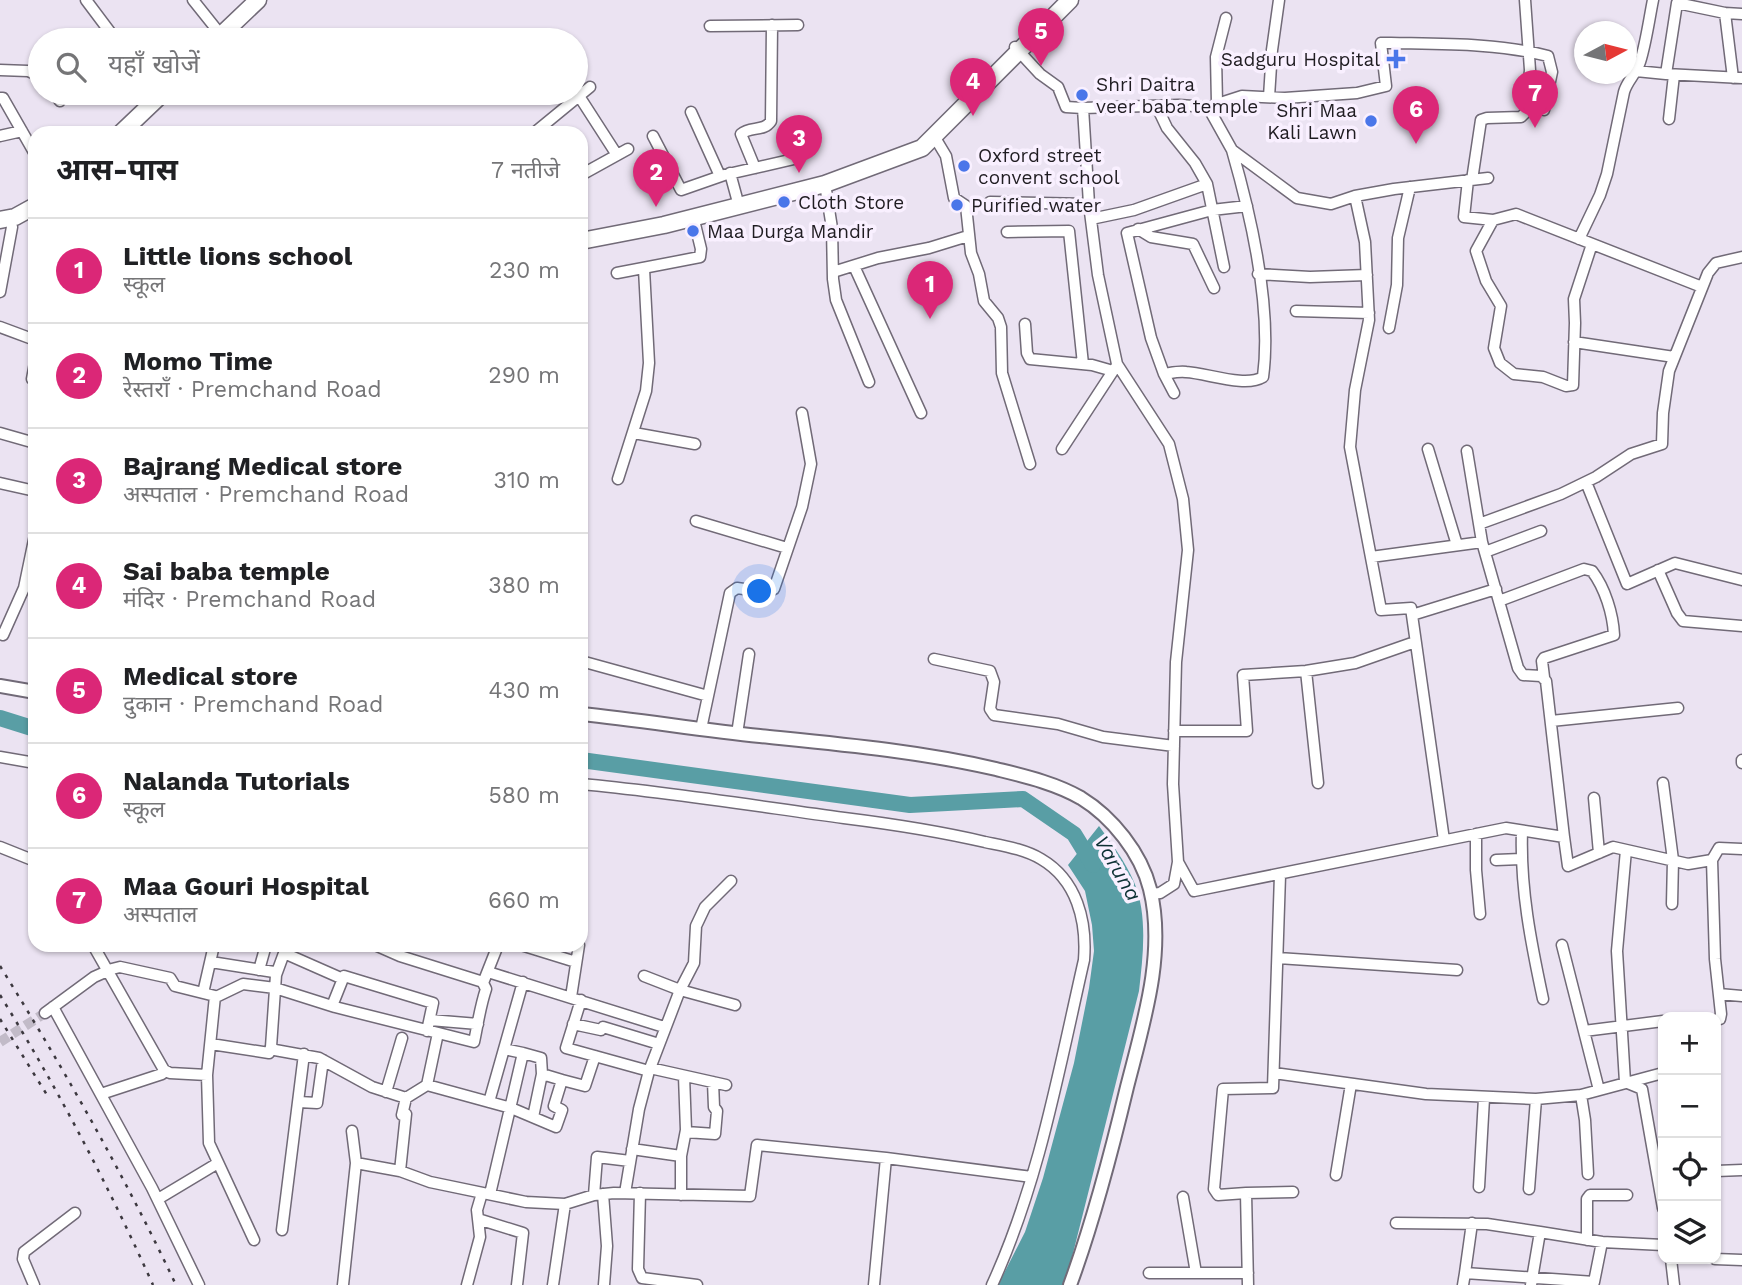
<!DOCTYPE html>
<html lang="hi">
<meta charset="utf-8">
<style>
body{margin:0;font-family:"Work Sans","Noto Sans Devanagari",sans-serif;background:#f6f6f6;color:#202124}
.controls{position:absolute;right:21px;bottom:21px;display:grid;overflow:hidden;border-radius:14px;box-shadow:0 2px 5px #0004}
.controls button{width:63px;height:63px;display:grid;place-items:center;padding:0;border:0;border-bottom:2px solid #e0e0e0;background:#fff;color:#202124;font:35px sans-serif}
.compass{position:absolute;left:1574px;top:21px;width:63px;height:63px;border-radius:50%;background:#fff;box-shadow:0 2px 5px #0004;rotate:83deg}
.you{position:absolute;left:760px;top:592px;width:24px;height:24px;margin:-18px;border:5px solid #fff;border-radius:50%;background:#1a73e8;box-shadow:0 0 0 10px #1a73e833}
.badge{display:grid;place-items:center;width:46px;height:46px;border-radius:50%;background:#db2777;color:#fff;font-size:23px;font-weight:700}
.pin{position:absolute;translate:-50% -58px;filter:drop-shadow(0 2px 4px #0008)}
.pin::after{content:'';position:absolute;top:37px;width:24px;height:21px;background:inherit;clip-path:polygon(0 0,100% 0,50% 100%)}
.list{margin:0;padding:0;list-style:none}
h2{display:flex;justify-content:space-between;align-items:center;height:91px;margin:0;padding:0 28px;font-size:30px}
h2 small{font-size:23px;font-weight:400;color:#757577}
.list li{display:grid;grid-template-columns:46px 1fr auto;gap:21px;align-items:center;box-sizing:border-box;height:105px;padding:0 28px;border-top:2px solid #e0e0e0}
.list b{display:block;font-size:26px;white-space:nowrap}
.list p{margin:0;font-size:23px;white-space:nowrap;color:#757577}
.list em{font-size:23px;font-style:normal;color:#757577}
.icon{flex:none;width:38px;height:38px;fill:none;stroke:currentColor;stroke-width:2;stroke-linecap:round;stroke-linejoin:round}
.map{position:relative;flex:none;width:1742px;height:1285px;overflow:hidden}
.search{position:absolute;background:#fff;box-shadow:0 2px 5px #0004;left:28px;top:28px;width:560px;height:77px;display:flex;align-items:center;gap:18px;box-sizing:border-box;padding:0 24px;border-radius:38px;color:#757577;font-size:26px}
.panel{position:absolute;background:#fff;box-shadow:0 2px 5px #0004;left:28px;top:126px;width:560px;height:826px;border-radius:21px}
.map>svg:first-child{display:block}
.water{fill:#599ea5}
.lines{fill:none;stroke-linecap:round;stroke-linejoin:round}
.river{stroke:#599ea5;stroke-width:16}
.minor-tunnel{stroke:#c2bbc8;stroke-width:10;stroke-dasharray:10 5;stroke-linecap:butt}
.minor-casing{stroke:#716a77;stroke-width:13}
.tertiary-casing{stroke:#716a77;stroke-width:16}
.trunk-casing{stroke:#716a77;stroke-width:19}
.minor{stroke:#fff;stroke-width:10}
.tertiary{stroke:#fff;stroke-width:12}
.trunk{stroke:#fff;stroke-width:16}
.rail{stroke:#3c383f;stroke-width:2.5;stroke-dasharray:3.5 7;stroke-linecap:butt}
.poi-dot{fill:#4a76e9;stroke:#f9f0ff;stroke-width:2.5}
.labels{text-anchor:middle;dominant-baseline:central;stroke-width:7;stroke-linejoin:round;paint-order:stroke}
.poi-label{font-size:19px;fill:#201d22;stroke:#f9f0ff;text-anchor:start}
.water-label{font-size:21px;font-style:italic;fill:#0d3134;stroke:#f9f0ff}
</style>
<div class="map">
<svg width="1742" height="1285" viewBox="0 0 1742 1285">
<rect width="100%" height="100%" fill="#ebe3f2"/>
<path class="water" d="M1099 826C1112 844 1125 861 1134 882 1148 915 1143 956 1139 991L1065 1285H998L1025 1232 1043 1178 1074 1063 1089 988 1094 951 1092 925 1085 891 1068 865Z"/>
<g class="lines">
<path class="river" d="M0 718 35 729
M581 760 910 805 1023 799 1074 834 1093 865"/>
<path class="minor-tunnel" d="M0 1042 45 1013"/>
<g class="minor-casing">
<path id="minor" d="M86 0 116 40
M193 0 221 35
M1725 13 1733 78
M1742 14 1725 13 1677 3 1666 74 1742 78
M710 26 798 25
M1015 47 1040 74 1058 87 1066 107 1083 108 1089 204 1098 275 1117 364 1169 444 1183 499 1188 550 1176 662 1173 784 1178 862 1194 891 1506 828 1564 837 1568 866 1613 847 1688 864 1712 860 1719 848 1742 849
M0 70 28 71 40 76
M1636 71 1666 74
M54 93 60 101
M579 96 617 155
M1269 97 1272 50 1279 0
M0 98H3L35 154
M1217 103 1216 57 1226 18
M1157 107 1167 128 1195 163 1207 184 1224 267
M1208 107 1242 96 1285 98 1357 93 1386 86 1381 43H1391C1443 44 1498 43 1548 56L1552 72 1544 110
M1083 108 1179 105 1208 107 1232 150 1297 198 1331 204 1355 196 1394 189 1488 178
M691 112 720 176
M1669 119 1674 75
M534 133 590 87
M0 136 22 131
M653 136 681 190 724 175 794 159
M934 136 946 156 954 198 966 206 971 253 979 274 984 301 998 318 1001 327 1002 373 1030 464
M755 168 741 134C750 126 764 132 771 121L772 25
M730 173 739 206
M581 175 628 149
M1468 180 1464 217 1493 220
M1472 180 1481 120 1487 118 1521 117 1526 112 1530 70 1525 0
M825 184 832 228 833 279 836 300 869 382
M1355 196 1365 242 1369 320 1355 390 1350 447 1381 610 1411 608 1444 840
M990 202 1089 204
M1091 219 1134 210 1207 184
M1138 229 1151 237 1193 244 1214 288
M1007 232 1069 231 1083 364
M1579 239 1600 195 1607 174 1624 92C1627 81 1636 74 1640 62 1646 43 1649 20 1653 0
M1592 244 1574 299 1575 323 1573 385 1566 386 1543 377 1514 374 1500 363 1494 348 1501 306 1486 281 1476 251 1493 220 1516 214 1702 287
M854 266 921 413
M833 272 878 258 929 248 968 236
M617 273 700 257 701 249 693 216
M1258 274 1310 277 1367 275
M0 292 12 227
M1296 311 1369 313
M1025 324 1027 353 1030 359 1092 365 1113 371
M0 327 35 340
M1389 328 1397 285 1398 238 1410 187
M1574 342 1674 357
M1164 374C1171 373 1179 371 1186 372 1207 373 1245 388 1263 377 1272 309 1251 216 1232 150
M32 379 35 363
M1174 393 1164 374 1151 338 1127 233 1212 210 1247 206
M0 433 35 443
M634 433 695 444
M1062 449 1115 368
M1428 449 1457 545
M1467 451 1482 542 1518 668 1523 675 1541 676 1546 681 1564 837
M618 479 646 391 649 363 644 269
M1586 482 1627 584 1675 563 1742 580
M0 483 35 491
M696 521 787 548
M1479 524 1561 494 1596 477 1631 454 1662 444 1663 413 1669 371 1708 273 1716 263 1742 257
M1485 552 1541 531
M1371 557 1482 542
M1658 570 1677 613 1683 621 1742 626
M1499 601 1584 569 1592 571C1605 588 1613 614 1614 635L1544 658 1542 661 1544 677
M1412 615 1496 589
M0 634 3 635 24 588 35 535
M934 659 990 671 994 682 990 709 994 715 1058 724 1103 737 1174 746
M581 661 708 696
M1306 671 1318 783
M1551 721 1678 708
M701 729 730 593 737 588 765 592 774 589 802 507 811 464 802 413
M1174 731H1247L1243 675 1306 671 1355 663 1415 642
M737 734 749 654
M0 757 35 763
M1742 760V763
M1663 783 1673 860 1672 904
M581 784C669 792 756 806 844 818 892 824 938 831 985 842 1004 846 1024 849 1041 859 1077 880 1087 921 1084 960 1059 1069 1039 1183 992 1285
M1594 798 1599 853
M1522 831C1520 888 1531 943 1543 999
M1476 834V870L1480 914
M0 847 35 861
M1626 850 1617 951 1625 1082 1642 1089 1663 1208
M1496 860 1521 859
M1712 860 1715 959 1721 1014 1720 1019 1716 1020
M1151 894 1160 893 1174 884 1178 862
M93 945 164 1070 162 1074 101 1094
M375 945 400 956 483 982
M521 945 576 962
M1562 945 1599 1090
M284 953 343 979
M1278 958 1457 970
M211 962 274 972 276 975
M259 970 266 945
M488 972 664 1027
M644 976 680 990 735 1005
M203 993 214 945
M1719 994 1742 996
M216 997 243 984 275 988 335 1007 474 1042C478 1023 480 1007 486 989L483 983 498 945
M571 997 579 945
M581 1000 566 1048 649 1071
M332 1006 344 976 433 1003 427 1031
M53 1007 152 1188 199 1285
M45 1013 94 977 112 969 120 967 170 978 175 986 215 996 207 1075 209 1143 254 1240
M430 1020 478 1024
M573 1024 601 1030 603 1027 659 1044
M1584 1031 1663 1021
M211 1044 269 1053 271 1047
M271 1047 275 1050 319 1058 372 1087 406 1098 402 1115 406 1114 400 1171
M271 1047 276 975 287 945
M523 1053 541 1058 542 1074
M650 1068 726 1085
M164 1070 170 1073 207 1075
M1274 1073 1426 1094 1536 1099 1581 1095 1663 1073
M427 1085 438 1033
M386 1092 402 1038
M1581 1095 1585 1120 1588 1174
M406 1098 427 1085 511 1108 556 1127 562 1110 554 1106 562 1080 585 1086 595 1056
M299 1102 317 1103 323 1060
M489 1102 523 982
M533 1117 542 1074 562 1080
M352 1131 356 1163 400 1171 430 1182 526 1202 565 1204 594 1195 614 1193 750 1196 757 1145 886 1158 1032 1177
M686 1132 715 1134 717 1111 714 1107 713 1082
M632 1149 681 1156V1195
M681 1156 686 1130 684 1076
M1716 1171 1742 1170
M1336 1175 1351 1084
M1479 1187 1484 1098
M1529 1189 1536 1099
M625 1193 639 1109 649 1071 680 990 694 963 696 926 705 907 731 881
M640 1193 638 1269 642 1278 697 1285
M1246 1193 1293 1192
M490 1194 523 1053 504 1049
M603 1194 607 1246 604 1285
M594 1195 597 1157 630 1161
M1183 1197 1196 1273
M158 1199 218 1163
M478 1219 523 1233 517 1285
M1396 1223 1487 1224 1540 1232
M282 1230 304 1054
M1587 1240V1199L1590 1195H1627
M1671 1259 1674 1285
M1715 1259 1742 1260
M1149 1273H1248
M1465 1273 1472 1223
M1594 1282 1602 1242
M34 1285 23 1259 24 1252 75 1213
M343 1285 356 1163
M467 1285 480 1237 477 1210 482 1193
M553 1285 565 1204
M874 1285 886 1158
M1248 1285 1246 1193 1218 1195 1214 1189 1223 1089 1273 1088 1280 875
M1463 1285 1465 1273 1594 1282 1593 1285
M1531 1285 1540 1232 1602 1242 1663 1245"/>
</g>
<g class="tertiary-casing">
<path id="tertiary" d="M0 686 35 692
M581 714C641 720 700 730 760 736 839 744 918 751 996 769 1024 776 1055 783 1081 798 1112 817 1141 853 1150 889 1166 953 1143 1024 1127 1087 1111 1154 1094 1220 1070 1285"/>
</g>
<g class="trunk-casing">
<path id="trunk" d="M216 40 258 0
M121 133 163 93
M0 220 15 217 35 206
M581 241 664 225 825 184 922 148 1070 0"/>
</g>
<use href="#minor" class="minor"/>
<use href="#tertiary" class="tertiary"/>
<use href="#trunk" class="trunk"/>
<path class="rail" d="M0 966C64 1069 124 1175 176 1285
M0 995C58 1089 108 1185 153 1285
M0 1019 47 1095"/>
</g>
<g class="poi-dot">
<path d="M1392.5 48.5h7v7h7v7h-7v7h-7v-7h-7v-7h7z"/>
<circle cx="1082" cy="95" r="7"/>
<circle cx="1371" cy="121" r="7"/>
<circle cx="964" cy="166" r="7"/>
<circle cx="784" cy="202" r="7"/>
<circle cx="957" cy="205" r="7"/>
<circle cx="693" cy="231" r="7"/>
</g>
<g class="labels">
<g class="poi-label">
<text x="1380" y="59" text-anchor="end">Sadguru Hospital</text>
<text x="1096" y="84">Shri Daitra<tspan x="1096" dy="22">veer baba temple</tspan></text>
<text x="1357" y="110" text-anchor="end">Shri Maa<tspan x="1357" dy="22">Kali Lawn</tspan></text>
<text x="978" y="155">Oxford street<tspan x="978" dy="22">convent school</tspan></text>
<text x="798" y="202">Cloth Store</text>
<text x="971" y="205">Purified water</text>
<text x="707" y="231">Maa Durga Mandir</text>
</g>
<g class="water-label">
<text transform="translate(1118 868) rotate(60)">Varuna</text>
</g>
</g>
</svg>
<div class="controls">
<button>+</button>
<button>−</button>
<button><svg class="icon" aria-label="locate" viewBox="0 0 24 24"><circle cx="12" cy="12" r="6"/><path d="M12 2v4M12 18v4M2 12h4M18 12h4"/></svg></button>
<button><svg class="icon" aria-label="layers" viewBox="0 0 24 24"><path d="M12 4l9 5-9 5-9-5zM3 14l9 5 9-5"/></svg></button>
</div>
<svg class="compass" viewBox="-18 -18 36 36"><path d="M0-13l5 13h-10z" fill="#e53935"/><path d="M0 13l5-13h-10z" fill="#757577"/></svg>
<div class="you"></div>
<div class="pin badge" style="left:930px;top:319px">1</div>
<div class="pin badge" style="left:656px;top:207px">2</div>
<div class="pin badge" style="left:799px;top:173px">3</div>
<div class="pin badge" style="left:973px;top:116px">4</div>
<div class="pin badge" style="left:1041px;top:66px">5</div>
<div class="pin badge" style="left:1416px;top:144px">6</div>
<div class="pin badge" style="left:1535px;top:128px">7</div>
<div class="search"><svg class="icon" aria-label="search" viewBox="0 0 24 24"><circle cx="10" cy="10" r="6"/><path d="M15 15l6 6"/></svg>यहाँ खोजें</div>
<section class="panel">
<h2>आस-पास<small>7 नतीजे</small></h2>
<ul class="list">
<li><span class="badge">1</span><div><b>Little lions school</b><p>स्कूल</p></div><em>230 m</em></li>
<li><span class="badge">2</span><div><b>Momo Time</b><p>रेस्तराँ · Premchand Road</p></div><em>290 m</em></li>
<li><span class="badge">3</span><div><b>Bajrang Medical store</b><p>अस्पताल · Premchand Road</p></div><em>310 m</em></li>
<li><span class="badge">4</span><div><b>Sai baba temple</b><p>मंदिर · Premchand Road</p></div><em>380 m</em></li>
<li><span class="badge">5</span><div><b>Medical store</b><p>दुकान · Premchand Road</p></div><em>430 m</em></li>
<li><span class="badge">6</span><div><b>Nalanda Tutorials</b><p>स्कूल</p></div><em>580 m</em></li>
<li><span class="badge">7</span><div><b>Maa Gouri Hospital</b><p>अस्पताल</p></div><em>660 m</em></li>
</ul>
</section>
</div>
